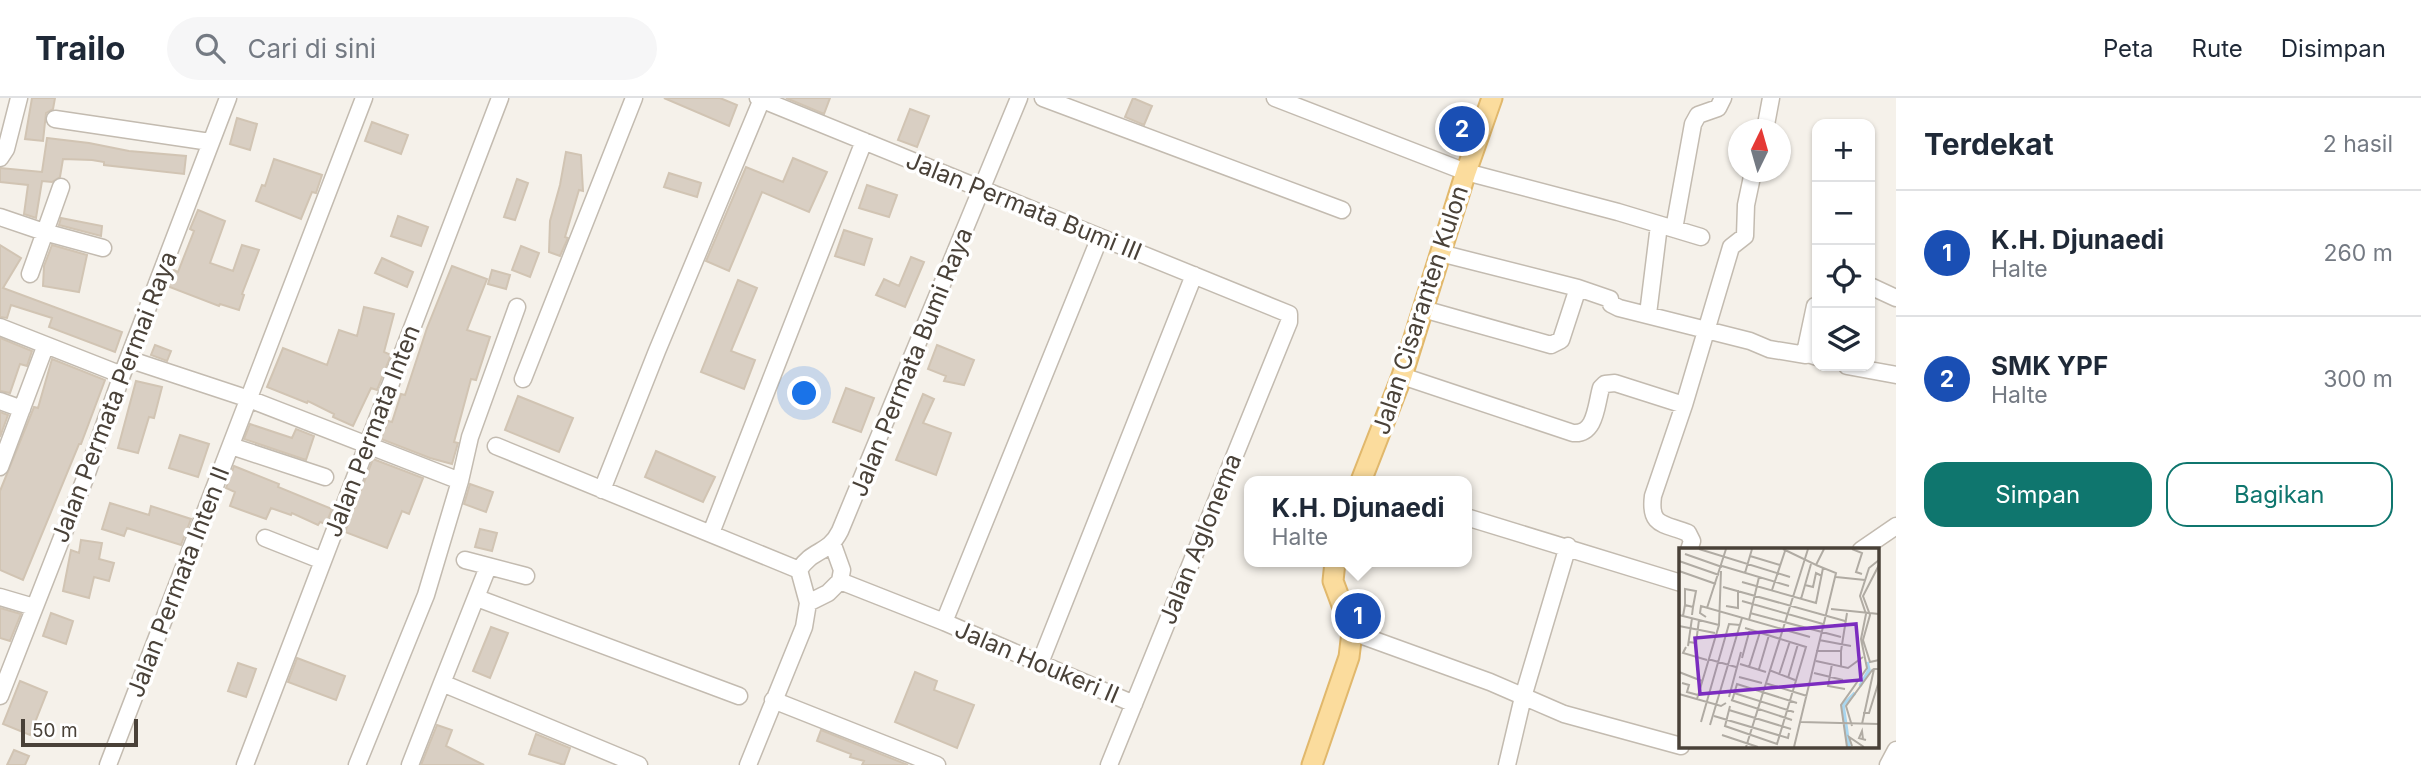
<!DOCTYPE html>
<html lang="id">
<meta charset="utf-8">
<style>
body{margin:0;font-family:Inter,sans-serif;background:#f6f6f7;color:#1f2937}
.controls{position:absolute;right:21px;top:21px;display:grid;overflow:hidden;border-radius:14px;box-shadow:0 2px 5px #0004}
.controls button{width:63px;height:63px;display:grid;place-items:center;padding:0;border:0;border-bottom:2px solid #e0e1e3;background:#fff;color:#1f2937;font:35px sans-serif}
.compass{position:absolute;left:1728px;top:21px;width:63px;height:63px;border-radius:50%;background:#fff;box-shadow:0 2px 5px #0004;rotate:5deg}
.scale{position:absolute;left:21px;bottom:18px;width:117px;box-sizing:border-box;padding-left:7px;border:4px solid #494138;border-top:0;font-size:19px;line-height:24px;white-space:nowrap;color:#494138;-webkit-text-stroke:5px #fff;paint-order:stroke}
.you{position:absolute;left:805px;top:296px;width:24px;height:24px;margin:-18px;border:5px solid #fff;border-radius:50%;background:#1a73e8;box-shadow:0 0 0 10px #1a73e833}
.badge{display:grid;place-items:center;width:46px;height:46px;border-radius:50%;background:#0f766e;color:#fff;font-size:23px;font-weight:700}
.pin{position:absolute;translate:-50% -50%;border:4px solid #fff;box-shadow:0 2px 7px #0006}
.popup{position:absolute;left:1244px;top:378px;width:228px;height:91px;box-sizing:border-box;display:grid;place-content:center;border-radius:14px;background:#fff;filter:drop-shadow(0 2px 5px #0005);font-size:23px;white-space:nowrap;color:#747a83}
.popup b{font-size:26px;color:#1f2937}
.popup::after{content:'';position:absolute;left:50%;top:100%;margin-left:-14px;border:14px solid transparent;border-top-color:#fff}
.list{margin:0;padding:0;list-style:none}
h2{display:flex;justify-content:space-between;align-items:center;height:91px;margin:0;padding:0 28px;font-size:30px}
h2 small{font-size:23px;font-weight:400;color:#747a83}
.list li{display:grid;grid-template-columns:46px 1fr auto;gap:21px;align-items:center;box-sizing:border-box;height:126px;padding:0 28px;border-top:2px solid #e0e1e3}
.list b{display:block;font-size:26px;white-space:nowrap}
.list p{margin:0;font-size:23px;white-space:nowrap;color:#747a83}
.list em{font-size:23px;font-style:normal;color:#747a83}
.actions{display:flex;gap:14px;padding:21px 28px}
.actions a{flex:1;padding:16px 0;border:2px solid #0f766e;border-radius:21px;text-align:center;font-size:24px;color:#0f766e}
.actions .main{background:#0f766e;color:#fff}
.icon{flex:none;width:38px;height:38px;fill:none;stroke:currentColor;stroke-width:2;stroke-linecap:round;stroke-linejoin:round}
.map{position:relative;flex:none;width:1896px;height:667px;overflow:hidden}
header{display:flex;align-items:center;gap:42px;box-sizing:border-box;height:98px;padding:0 35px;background:#fff;border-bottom:2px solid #e0e1e3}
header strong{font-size:33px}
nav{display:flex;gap:38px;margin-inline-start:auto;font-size:24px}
.search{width:490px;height:63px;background:#f6f6f7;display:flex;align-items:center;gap:18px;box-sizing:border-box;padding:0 24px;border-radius:38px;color:#747a83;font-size:26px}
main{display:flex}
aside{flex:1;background:#fff}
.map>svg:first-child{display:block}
.building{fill:#d9cfc3;stroke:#d1c4b3;stroke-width:2}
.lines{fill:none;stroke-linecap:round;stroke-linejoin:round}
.minor-casing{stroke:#c3bbb0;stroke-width:19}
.major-casing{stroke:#e1b86c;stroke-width:23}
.minor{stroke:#fff;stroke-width:16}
.major{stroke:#fbdc9d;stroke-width:19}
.labels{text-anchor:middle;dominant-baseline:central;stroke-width:7;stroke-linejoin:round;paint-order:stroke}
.street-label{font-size:24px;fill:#494138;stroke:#fff}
.inset-river{fill:none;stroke:#a9d6ef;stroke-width:3.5}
.inset-road{fill:none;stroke:#b0aba3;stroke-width:2}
.view{fill:#7b2cbf;fill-opacity:0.15;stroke:#7b2cbf;stroke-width:3.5}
.inset-edge{fill:none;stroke:#494138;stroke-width:3.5}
</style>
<header>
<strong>Trailo</strong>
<div class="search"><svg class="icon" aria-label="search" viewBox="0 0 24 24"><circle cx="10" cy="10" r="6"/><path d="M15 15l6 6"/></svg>Cari di sini</div>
<nav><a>Peta</a><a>Rute</a><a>Disimpan</a></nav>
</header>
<main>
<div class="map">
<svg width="1896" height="667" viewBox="0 0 1896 667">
<rect width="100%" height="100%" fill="#f5f1ea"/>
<path class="building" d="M32 0H55L53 11 46 15 43 43 25 41Z
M664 0H720L737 7 729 28Z
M786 0H830L824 16Z
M1133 0 1152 8 1144 27 1125 19Z
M910 11 929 18 917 49 898 42Z
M237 20 257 26 250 52 230 46Z
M372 24 408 37 401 56 365 43Z
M47 40 89 45 129 53 186 58 184 76 104 67V64L92 62 63 61 60 79 52 84 42 83 36 120 24 116 28 87 0 84V70L42 74Z
M566 54 581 57 583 93 579 92 565 139 568 140 560 158 549 154 550 123 560 87Z
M793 60 827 74 809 114 762 94 729 173 706 163 746 69 783 84Z
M274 61 322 77 316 95 312 94 301 121 256 103 262 87 265 88Z
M669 75 701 85 697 99 664 89Z
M517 81 528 85 515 122 504 119Z
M867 87 897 97 889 119 859 110Z
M198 112 225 123 210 165 233 173 242 147 259 152 242 196 244 197 239 212 220 206 219 208 167 188 174 172 178 174 185 156 194 133 190 131Z
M398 118 428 129 421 148 391 138Z
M61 120 102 128 101 138 59 127Z
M844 132 872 141 864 167 835 158Z
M0 147 21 160 3 190 122 234 115 254 49 229 52 220 11 207 7 220 0 219Z
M52 147 87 157 79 194 43 188 44 168Z
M521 148 539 155 530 179 512 172Z
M911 159 924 164 905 209 876 197 884 181 899 188Z
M382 160 413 174 407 189 375 175Z
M452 168 487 181 467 232 490 239 476 282 471 281 454 344 458 345 452 366 430 360 381 341 388 323 392 324 401 296 405 297 427 230Z
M492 172 510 177 506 191 488 186Z
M738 182 757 190 731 253 755 262 744 291 701 274Z
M364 209 394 216 384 254 391 257 377 292 371 290 353 328 333 319 334 316 308 303 307 305 267 289 283 250 327 267 339 232 357 238Z
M0 240 32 253 27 268 20 266 10 295 0 293Z
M155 247 171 253 167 263 151 257Z
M937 247 974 262 964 287 944 283 946 278 928 271Z
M52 261 105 282 81 346H79L23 482 0 472V393L34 309 38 310Z
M136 283 162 289 154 320 149 319 138 355 118 350Z
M846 290 874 300 861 334 833 324Z
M923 296 934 301 923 325 951 335 936 377 896 362Z
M518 298 573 320 559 354 505 332Z
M0 314 8 317 0 339Z
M250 326 292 340 296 331 314 338 306 362 244 341Z
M180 337 209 346 198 379 169 370Z
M656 353 715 379 703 404 645 379Z
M373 361 423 380 409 416 402 413 387 450 345 434Z
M234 368 279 386 278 389 332 411 326 426 320 424 318 427 292 415 291 417 271 410 266 421 230 408 235 394 226 390Z
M470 386 493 394 486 414 464 406Z
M110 405 149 417 151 408 191 421 181 447 127 430 124 438 102 431Z
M480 431 497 435 492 453 475 449Z
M81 442 102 445 99 461 114 465 109 483 94 479 89 500 63 493 71 452 79 455Z
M0 510 21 516 10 543 0 540Z
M51 515 73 523 66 546 43 538Z
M491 529 508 535 490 580 473 573Z
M297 560 345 578 336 602 288 584Z
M238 565 256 571 246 599 228 593Z
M915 574 937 583 934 592 974 607 957 650 895 624Z
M20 583 47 594 30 637 3 626Z
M437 627 452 632 446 648 484 667H421Z
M821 632 908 667H862L864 663 850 659 851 656 817 643Z
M536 636 570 650 564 667 529 656Z
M14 652 29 658 25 667H7Z"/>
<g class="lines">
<g class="minor-casing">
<path id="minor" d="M758 0 1289 216V224L1109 667
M1043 0 1342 112
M1275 0 1466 74 1618 114 1701 139
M55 21 210 44
M1765 32 1771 0
M0 60 6 51 19 0
M0 119 44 134 103 150
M1674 131 1693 26 1698 17 1718 10 1723 0
M1440 155 1578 190 1610 201 1611 206 1619 210 1750 243 1769 251 1806 257
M30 176 61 89
M1870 188 1896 200
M1815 208 1805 255 1817 259
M1423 211 1551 247 1561 242 1578 190
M1648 216 1659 127
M0 229 122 277
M128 261 249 301 460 383
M1847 268 1896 277
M1402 278 1573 335C1596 337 1596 307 1601 290L1605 286 1615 285 1684 307 1653 398C1649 429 1664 425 1688 435L1692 443 1689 452
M523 281 634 0
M0 303 22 311
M1684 307 1731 149 1745 138 1746 107 1753 74
M231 348 325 379
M496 348 799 472
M0 369 45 249
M602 392 657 253 762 1
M1466 419 1681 485
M711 435 864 43
M265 440 323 463
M833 447 842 472 840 483 944 524 1134 606
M1861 452 1896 428
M465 462 526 478
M799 472C813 450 828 457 840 433L1019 0
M0 499 34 509
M477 500 739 598
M808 505 828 495 840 483
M944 524 1100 139
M1352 534 1490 584 1564 616 1681 648
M1040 565 1194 177
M442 585 488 469
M0 598 86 378 122 277 228 0
M773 602 937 667
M108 667 364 0
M245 667 500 0
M357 667 426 497 460 383 470 339 517 209
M410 667 442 585 639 667
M748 667 804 529 808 505 799 472
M1507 667 1523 599 1568 448
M1888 667 1896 652"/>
</g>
<g class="major-casing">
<path id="major" d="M1361 383 1402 278 1466 74 1492 0
M1312 667 1349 559 1352 534 1333 483 1335 464"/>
</g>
<use href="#minor" class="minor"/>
<use href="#major" class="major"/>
</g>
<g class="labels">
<g class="street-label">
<text transform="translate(1024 108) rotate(22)">Jalan Permata Bumi III</text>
<text transform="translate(1420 212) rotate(-72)">Jalan Cisaranten Kulon</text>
<text transform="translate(911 264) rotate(-68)">Jalan Permata Bumi Raya</text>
<text transform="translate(114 299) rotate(-69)">Jalan Permata Permai Raya</text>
<text transform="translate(372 333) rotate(-69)">Jalan Permata Inten</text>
<text transform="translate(1200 441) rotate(-68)">Jalan Aglonema</text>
<text transform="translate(178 484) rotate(-69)">Jalan Permata Inten II</text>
<text transform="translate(1037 564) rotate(23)">Jalan Houkeri II</text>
</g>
</g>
<g transform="translate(1679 450)">
<rect width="200" height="200" fill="#f5f1ea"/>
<path class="inset-river" d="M181 138 190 122 188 114M170 199 164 157 176 145"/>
<path class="inset-road" d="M20 1 111 29M104 1 137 17 145 1M173 1 183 5 177 24 183 26M6 6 43 19M71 8 101 17M0 13 40 27M200 17 184 48 191 67 184 92 191 114 200 112M43 18 110 38M0 23 37 36M66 25 73 1M157 29 186 32M63 34 137 55 144 20M126 37 134 39 137 25 143 28M44 39 166 73M93 42 106 3M122 51 132 16M63 53 144 76M6 57V41L17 43 14 59M47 58 59 60V42M28 60 47 1M152 61 200 66M71 65 162 89M0 67 40 77M4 68 6 57 14 59 13 67M27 69 21 65 22 58 131 89M70 72 80 29M0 78 36 85M140 92 172 98M10 94 17 95 20 72M9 98 13 70M7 99 4 105 28 112M137 103H162V118M162 103 168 65M63 110 71 81M29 111 57 119M137 113 169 120 184 109M61 116 87 124M153 116 149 138 166 141M70 119 81 84M80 121 90 87M90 122 116 132M0 124 23 133M135 125 164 132M100 127 111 93M60 129 83 135M109 130 119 96M3 135 10 137 8 144 19 147M86 135 128 148M55 145 115 164M0 146 42 158 47 155M50 149 62 104M18 151 40 77 42 23M52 152 113 172M53 153 58 136 118 155M51 158 46 178 98 196 127 99 66 80M50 162 112 181M184 165H190L200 133M35 168 109 190 110 185M22 174 50 76 61 77M122 174 200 176M183 176 195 121H200M31 177 63 70M173 178 167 158 194 121M43 187 79 199M184 191 183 183 180 190 187 192M173 198 170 189 185 199M67 199 129 1M115 199 157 25 137 17M168 199 162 157 188 120 182 91 187 66 181 48 190 20 200 12"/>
<path class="view" d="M177 76 182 132 21 146 16 90Z"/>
<rect width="200" height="200" class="inset-edge"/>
</g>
</svg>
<div class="controls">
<button>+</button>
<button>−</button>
<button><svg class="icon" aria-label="locate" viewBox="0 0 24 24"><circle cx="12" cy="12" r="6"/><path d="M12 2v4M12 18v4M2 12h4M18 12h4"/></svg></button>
<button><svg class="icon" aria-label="layers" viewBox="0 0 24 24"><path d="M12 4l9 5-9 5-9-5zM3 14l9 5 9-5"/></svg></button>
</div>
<svg class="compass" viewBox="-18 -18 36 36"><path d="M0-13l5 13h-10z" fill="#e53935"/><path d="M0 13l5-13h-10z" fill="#747a83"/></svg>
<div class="scale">50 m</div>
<div class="you"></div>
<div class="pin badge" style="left:1358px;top:518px;background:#1a4fb4">1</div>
<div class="popup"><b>K.H. Djunaedi</b>Halte</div>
<div class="pin badge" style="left:1462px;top:31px;background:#1a4fb4">2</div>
</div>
<aside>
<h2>Terdekat<small>2 hasil</small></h2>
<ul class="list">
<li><span class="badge" style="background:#1a4fb4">1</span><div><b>K.H. Djunaedi</b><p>Halte</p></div><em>260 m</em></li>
<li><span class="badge" style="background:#1a4fb4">2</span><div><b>SMK YPF</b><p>Halte</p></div><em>300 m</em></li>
</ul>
<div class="actions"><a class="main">Simpan</a><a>Bagikan</a></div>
</aside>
</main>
